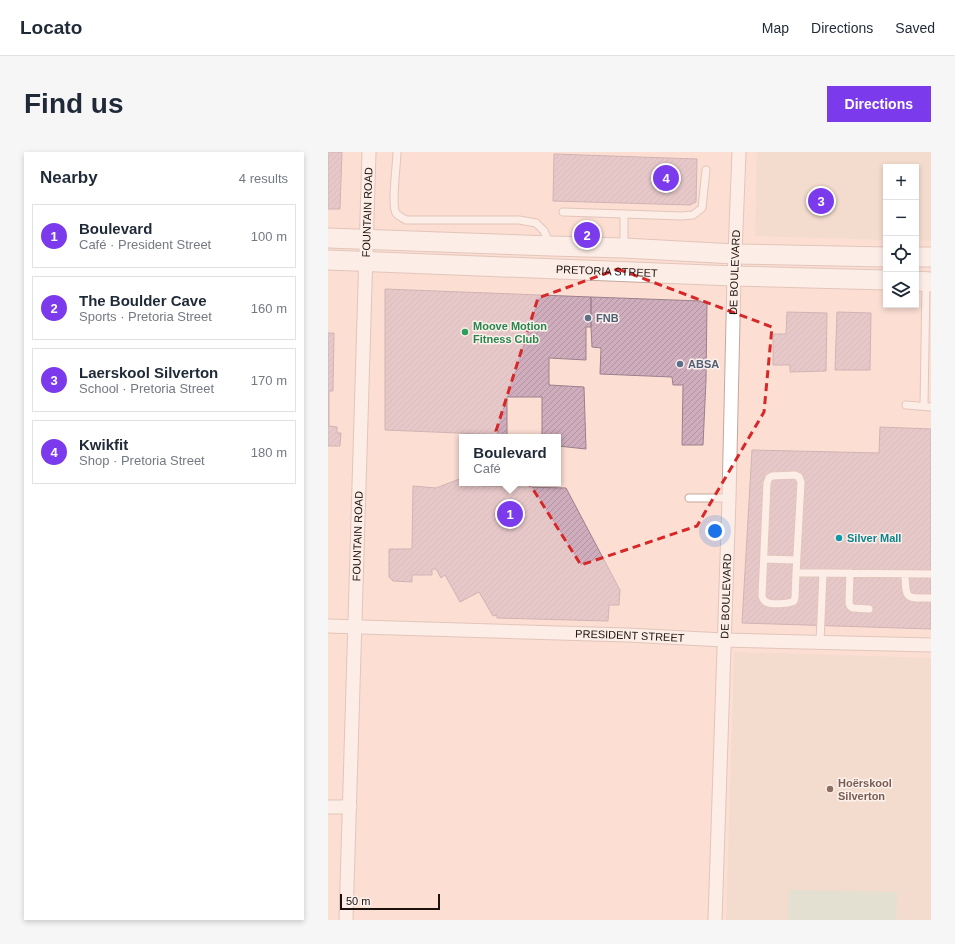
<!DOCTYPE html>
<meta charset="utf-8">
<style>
body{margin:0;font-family:Arial,sans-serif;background:#f6f6f7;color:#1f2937}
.controls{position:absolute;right:12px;top:12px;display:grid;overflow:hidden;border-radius:0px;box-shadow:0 2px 6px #0003}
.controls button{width:36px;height:36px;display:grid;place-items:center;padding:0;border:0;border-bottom:1px solid #e0e1e3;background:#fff;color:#1f2937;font:20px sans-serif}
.scale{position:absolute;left:12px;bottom:10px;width:100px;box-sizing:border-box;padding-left:4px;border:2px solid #1b120e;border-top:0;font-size:11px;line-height:14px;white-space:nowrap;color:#1b120e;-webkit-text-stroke:3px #fcf0eb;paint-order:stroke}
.you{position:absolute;left:387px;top:379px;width:14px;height:14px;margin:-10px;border:3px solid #fff;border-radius:50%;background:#1a73e8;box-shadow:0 0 0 6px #1a73e833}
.badge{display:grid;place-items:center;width:26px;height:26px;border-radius:50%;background:#7c3aed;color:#fff;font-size:13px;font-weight:700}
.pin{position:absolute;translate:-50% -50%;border:2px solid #fff;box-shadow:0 1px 4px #0006}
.popup{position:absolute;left:131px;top:282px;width:102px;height:52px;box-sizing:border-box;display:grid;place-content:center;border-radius:0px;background:#fff;filter:drop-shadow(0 1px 3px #0005);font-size:13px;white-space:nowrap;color:#747a83}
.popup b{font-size:15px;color:#1f2937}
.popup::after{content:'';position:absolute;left:50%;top:100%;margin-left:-8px;border:8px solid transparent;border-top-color:#fff}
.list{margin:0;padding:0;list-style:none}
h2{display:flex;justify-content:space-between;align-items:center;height:52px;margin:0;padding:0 16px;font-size:17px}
h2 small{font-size:13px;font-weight:400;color:#747a83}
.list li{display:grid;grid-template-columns:26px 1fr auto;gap:12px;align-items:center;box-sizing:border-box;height:64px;margin:0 8px 8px;padding:0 8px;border:1px solid #e0e1e3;border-radius:0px}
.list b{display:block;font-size:15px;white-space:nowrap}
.list p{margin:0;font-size:13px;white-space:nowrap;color:#747a83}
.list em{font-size:13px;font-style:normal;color:#747a83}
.icon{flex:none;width:22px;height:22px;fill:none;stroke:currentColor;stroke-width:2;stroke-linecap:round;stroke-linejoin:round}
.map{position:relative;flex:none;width:603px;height:768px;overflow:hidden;border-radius:0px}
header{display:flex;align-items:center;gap:24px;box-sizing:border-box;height:56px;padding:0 20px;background:#fff;border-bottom:1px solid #e0e1e3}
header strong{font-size:19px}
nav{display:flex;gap:22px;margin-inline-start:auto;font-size:14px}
.intro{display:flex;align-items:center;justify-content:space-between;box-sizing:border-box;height:96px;padding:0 24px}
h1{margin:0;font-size:28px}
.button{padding:10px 18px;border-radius:0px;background:#7c3aed;color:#fff;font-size:14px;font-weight:700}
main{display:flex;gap:24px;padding:0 24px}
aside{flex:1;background:#fff;border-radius:0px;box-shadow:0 2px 6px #0003}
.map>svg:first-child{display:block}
.education{fill:#e8d9c6}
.grass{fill:#c5e0ce}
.building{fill:url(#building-hatch);stroke:#9b818d}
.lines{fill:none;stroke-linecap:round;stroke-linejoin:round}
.lane-casing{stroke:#c3a89c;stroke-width:9}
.street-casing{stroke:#c3a89c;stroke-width:15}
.secondary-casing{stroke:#c3a89c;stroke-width:21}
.lane{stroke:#fff;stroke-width:7}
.street{stroke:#fff;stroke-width:13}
.secondary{stroke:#fff;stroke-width:19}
.marked{fill:none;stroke:#d62828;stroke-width:3;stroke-dasharray:8 5;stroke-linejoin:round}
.service-dot{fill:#5c6f8a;stroke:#fcf0eb;stroke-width:1.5}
.leisure-dot{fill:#2e9e5b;stroke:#fcf0eb;stroke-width:1.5}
.culture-dot{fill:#0f9aa8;stroke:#fcf0eb;stroke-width:1.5}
.education-dot{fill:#8d6e63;stroke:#fcf0eb;stroke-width:1.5}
.labels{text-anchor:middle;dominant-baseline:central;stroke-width:3;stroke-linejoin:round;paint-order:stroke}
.street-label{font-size:11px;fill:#1b120e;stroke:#fcf0eb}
.service-label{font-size:11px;font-weight:bold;fill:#4e5e75;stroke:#fcf0eb;text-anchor:start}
.leisure-label{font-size:11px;font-weight:bold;fill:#27864d;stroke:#fcf0eb;text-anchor:start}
.culture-label{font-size:11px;font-weight:bold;fill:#0d838f;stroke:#fcf0eb;text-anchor:start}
.education-label{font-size:11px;font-weight:bold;fill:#785e54;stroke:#fcf0eb;text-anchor:start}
</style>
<header>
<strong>Locato</strong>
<nav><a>Map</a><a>Directions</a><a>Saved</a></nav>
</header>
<div class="intro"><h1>Find us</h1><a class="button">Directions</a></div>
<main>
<aside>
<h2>Nearby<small>4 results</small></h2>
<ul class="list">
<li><span class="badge">1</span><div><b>Boulevard</b><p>Café · President Street</p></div><em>100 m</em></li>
<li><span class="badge">2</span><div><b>The Boulder Cave</b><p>Sports · Pretoria Street</p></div><em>160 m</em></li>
<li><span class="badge">3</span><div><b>Laerskool Silverton</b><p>School · Pretoria Street</p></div><em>170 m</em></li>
<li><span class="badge">4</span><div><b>Kwikfit</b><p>Shop · Pretoria Street</p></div><em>180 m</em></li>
</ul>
</aside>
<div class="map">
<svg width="603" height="768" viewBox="0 0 603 768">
<defs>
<pattern id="building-hatch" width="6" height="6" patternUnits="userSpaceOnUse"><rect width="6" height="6" fill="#cfadbd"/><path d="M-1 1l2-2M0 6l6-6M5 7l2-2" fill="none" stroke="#b194a1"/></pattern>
</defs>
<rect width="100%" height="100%" fill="#fcded3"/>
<path class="education" d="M429 0H603V89L588 88V15H558V88L427 84Z
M406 500 603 506V768H398Z"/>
<path class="grass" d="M461 738 569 740 568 768H460Z"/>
<path class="building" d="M0 0H14L12 57H0Z
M226 2 369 7 368 50 362 53 225 49Z
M57 137 263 145V175H258V208L221 206V233L256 235 258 297 230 294V285H214V245H179V283L57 278Z
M263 145 373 149V150L379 151 378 228 375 293H354L355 233H345L344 225 272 222 273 196 264 195 263 175Z
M459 160 499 161 498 219 462 220V213H445V182H458Z
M509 160 543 161 542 218H507Z
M0 181H6L5 239H1V274L9 275V281H13L12 294H0Z
M552 275 603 277V477L414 471 424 298 551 301Z
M134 326V331H151L153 334 238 336 292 438 291 453H281L280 469 169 466V463L165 464 151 440 132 450 117 423 113 426 108 417H104V423H84V430L65 429 61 425V397H84L85 334 108 336Z"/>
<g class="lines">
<g class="lane-casing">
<path id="lane" d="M69 0C69 11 63 54 68 61 70 64 75 66 78 68H191L208 71 216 79 222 93
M235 60 296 62
M296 96V62L353 64 365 63 374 56 378 18
M578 253 603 255
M596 254 598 131
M361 346H401
M436 407 468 408
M468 421 473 330 471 325 467 323 444 324 441 326 439 331 434 444C435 447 436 449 438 450 443 453 461 452 466 449L467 446 468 421H495
M522 421 521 451 522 454 525 456 541 457
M577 422C578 448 577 446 603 446
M492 490 495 421 603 422"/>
</g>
<g class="street-casing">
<g id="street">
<path id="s1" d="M0 474 299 483 396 488 603 493"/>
<path d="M0 655H22"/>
<path id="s2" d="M18 768 41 0"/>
<path id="s3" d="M387 768 401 346 406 124 407 102 411 0"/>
</g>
</g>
<g class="secondary-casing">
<g id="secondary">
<path d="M0 86 223 94 296 96 407 102 558 105"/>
<path d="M588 105H603"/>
<path id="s4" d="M0 108 406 124 558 128"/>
<path d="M588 129 603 130"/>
</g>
</g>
<use href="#lane" class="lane"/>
<use href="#street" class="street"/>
<use href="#secondary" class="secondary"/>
</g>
<path d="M0 0H603V768H0ZM290 117 444 175 436 260 369 374 253 413 168 279 210 146Z" fill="#fcded3" fill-opacity=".55" fill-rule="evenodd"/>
<path class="marked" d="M290 117 444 175 436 260 369 374 253 413 168 279 210 146Z"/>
<g class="service-dot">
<circle cx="260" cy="166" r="4"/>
<circle cx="352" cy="212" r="4"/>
</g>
<circle class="leisure-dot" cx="137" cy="180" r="4"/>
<circle class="culture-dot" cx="511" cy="386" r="4"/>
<circle class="education-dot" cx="502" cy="637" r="4"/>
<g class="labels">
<g class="street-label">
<text stroke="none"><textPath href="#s2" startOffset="708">FOUNTAIN ROAD</textPath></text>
<text stroke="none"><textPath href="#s4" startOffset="279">PRETORIA STREET</textPath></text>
<text stroke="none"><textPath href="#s3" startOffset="648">DE BOULEVARD</textPath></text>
<text stroke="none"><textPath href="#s2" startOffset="384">FOUNTAIN ROAD</textPath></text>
<text stroke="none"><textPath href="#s3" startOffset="324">DE BOULEVARD</textPath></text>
<text stroke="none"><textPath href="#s1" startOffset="302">PRESIDENT STREET</textPath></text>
</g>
<g class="service-label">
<text x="268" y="166">FNB</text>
<text x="360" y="212">ABSA</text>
</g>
<g class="leisure-label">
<text x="145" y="174">Moove Motion<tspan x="145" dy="13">Fitness Club</tspan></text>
</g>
<g class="culture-label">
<text x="519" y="386">Silver Mall</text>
</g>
<g class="education-label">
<text x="510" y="631">Hoërskool<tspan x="510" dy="13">Silverton</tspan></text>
</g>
</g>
</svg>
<div class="controls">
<button>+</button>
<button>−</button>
<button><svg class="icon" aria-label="locate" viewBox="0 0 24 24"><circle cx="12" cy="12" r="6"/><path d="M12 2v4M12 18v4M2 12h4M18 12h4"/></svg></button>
<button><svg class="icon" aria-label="layers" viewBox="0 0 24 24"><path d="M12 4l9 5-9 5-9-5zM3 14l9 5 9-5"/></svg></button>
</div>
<div class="scale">50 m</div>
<div class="you"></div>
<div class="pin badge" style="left:182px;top:362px">1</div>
<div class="popup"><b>Boulevard</b>Café</div>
<div class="pin badge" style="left:259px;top:83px">2</div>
<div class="pin badge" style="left:493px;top:49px">3</div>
<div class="pin badge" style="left:338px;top:26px">4</div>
</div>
</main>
